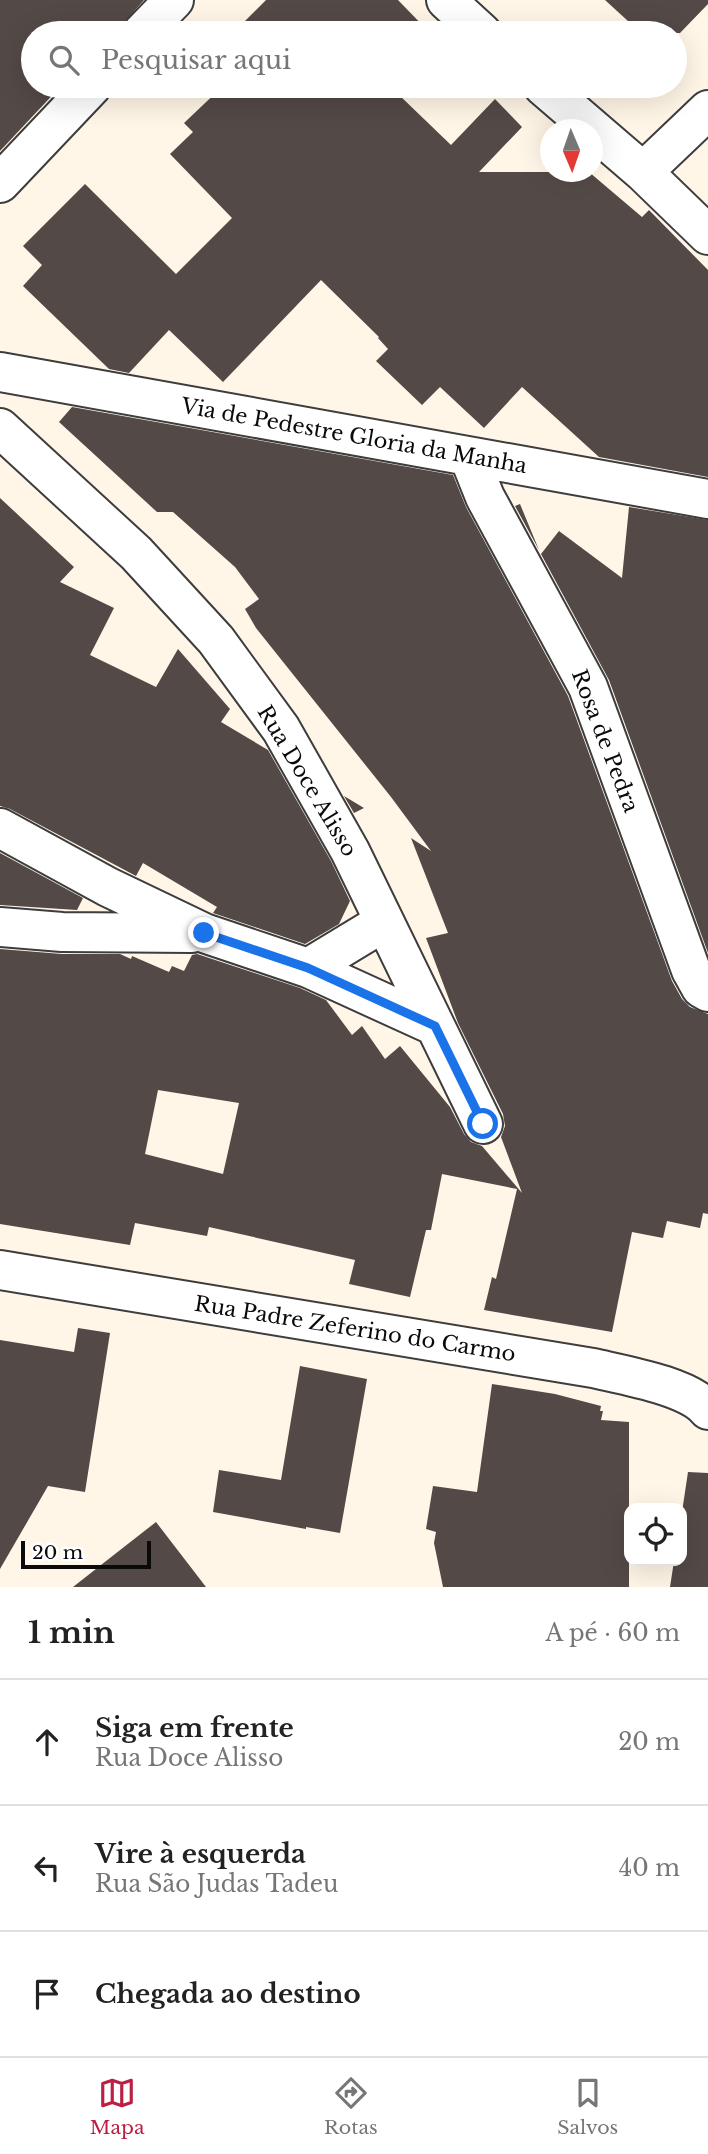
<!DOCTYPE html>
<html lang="pt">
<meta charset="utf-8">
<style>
body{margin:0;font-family:"Libre Baskerville",serif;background:#f6f6f6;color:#222}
.controls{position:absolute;right:21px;bottom:21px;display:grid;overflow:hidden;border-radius:14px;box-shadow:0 7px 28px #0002}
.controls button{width:63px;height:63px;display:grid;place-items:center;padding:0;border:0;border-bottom:2px solid #e0e0e0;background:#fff;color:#222;font:35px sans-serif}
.compass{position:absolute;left:540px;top:119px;width:63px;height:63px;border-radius:50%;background:#fff;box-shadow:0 7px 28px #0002;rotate:178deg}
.scale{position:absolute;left:21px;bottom:18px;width:130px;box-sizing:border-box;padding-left:7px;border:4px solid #0a0a0a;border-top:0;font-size:19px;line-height:24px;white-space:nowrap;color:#0a0a0a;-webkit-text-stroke:5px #fff;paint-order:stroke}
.stop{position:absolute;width:21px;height:21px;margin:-16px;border:5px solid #1a73e8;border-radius:50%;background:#fff}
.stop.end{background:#1a73e8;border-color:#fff;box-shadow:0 2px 7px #0008}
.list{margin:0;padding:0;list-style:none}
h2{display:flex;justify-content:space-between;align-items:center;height:91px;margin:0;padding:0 28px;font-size:30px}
h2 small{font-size:23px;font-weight:400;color:#767676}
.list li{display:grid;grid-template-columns:46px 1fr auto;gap:21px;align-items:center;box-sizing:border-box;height:126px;padding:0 28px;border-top:2px solid #e0e0e0}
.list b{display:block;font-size:26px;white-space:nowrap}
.list p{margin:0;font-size:23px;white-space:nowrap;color:#767676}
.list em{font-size:23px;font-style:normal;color:#767676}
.icon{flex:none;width:38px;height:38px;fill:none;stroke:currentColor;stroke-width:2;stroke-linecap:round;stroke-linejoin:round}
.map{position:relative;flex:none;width:708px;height:1587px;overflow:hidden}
.search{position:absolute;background:#fff;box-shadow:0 7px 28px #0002;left:21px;right:21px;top:21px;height:77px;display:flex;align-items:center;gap:18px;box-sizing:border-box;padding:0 24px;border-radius:38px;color:#767676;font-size:26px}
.sheet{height:469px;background:#fff}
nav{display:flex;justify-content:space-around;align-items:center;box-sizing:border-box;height:98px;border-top:2px solid #e0e0e0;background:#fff;font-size:19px;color:#767676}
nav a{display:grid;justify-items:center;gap:4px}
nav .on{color:#bc1f43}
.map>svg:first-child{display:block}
.building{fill:#534946;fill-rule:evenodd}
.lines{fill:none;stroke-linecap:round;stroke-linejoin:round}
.minor-casing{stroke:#3d3d3d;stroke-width:42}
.minor{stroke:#fff;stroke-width:38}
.route{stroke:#1a73e8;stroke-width:9}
.labels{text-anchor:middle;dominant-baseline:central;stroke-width:7;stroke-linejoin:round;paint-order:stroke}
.street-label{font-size:21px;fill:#0a0a0a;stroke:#fff}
</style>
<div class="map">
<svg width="708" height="1587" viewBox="0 0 708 1587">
<rect width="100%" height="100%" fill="#fff6e7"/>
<path class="building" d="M0 0H144L115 33H33V86H61L0 151Z
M266 0H398L430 33H233Z
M605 0H708V4L680 33H641Z
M223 86H405L397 93 451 145 495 99 522 127 479 172H589L642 217 649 210 708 270V477L599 457 522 387 484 428 440 387 422 405 376 361 388 349 378 338 379 337 321 280 223 382 169 330 129 373 109 369 23 286 42 265 23 246 85 184 176 274 232 218 170 154 193 132 184 123Z
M72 407 453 475 466 507 568 696 672 981 682 999 690 1007 708 1014V1214L703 1213 700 1228 667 1221 663 1238 632 1232 612 1332 484 1310 492 1277 496 1279 517 1189 442 1174 431 1230H426L410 1297 349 1284 355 1260 209 1227 207 1236 135 1223 130 1245 0 1224V949L62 954H120L131 959 132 956 169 972 172 966 184 971 192 955 197 954 300 988 326 1000 352 1035 362 1026 385 1059 400 1046 450 1107 464 1134 471 1142 482 1146 522 1193 501 1137 505 1126 503 1114 458 1023 426 938 448 933 411 838 431 851 391 797 256 628 245 609 259 599 235 567 173 512H157L59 422ZM158 1090 239 1103 223 1174 145 1154Z
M0 498 74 567 60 582 114 608 90 655 156 687 178 649 230 709 221 722 268 750 331 861 350 901 339 924 305 944 213 913 217 907 143 863 136 876 10 809 0 806Z
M520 504 539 550 515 506Z
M629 507 708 520V953L609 680 541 554 559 531 622 578Z
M344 796 364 808 354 813Z
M0 853 83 898 77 910 0 905Z
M78 1328 110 1333 85 1492 48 1486 0 1569V1340L74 1352Z
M300 1366 367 1379 340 1533 306 1527V1529L213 1512 219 1470 281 1480Z
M492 1384 555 1394 601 1406 600 1411H603L601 1420 629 1422V1587H443L434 1543 436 1532 426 1529 433 1486 477 1492Z
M688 1472 708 1473V1587H670L674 1561H682V1512Z
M156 1522 206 1587H73L115 1554Z"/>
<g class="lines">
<g class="minor-casing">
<path id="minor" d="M446 0 482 33
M142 33 174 0
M543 86 643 172 708 235
M643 172 708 110
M0 183 92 86
M0 372 708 499
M0 428 136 553 216 640 281 729 350 851 483 1124
M469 457 485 497 588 687 691 970 701 988 708 992
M0 828 108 887 204 933 308 968 435 1026
M0 927 62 932 192 933
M308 968 384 922
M0 1270 593 1368C623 1375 689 1386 708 1410"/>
</g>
<use href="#minor" class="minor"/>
</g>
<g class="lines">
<path class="route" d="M204 933 308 968 435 1026 483 1124"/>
</g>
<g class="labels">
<g class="street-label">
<text transform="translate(354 436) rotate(10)">Via de Pedestre Gloria da Manha</text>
<text transform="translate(605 741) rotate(69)">Rosa de Pedra</text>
<text transform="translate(307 781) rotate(59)">Rua Doce Alisso</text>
<text transform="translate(355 1329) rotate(9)">Rua Padre Zeferino do Carmo</text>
</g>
</g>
</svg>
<div class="controls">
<button><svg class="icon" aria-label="locate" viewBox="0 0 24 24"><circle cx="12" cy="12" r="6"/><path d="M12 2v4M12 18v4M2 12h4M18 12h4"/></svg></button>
</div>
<svg class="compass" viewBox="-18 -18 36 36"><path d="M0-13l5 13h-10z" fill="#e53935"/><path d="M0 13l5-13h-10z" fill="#767676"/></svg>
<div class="scale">20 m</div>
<div class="stop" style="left:483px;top:1124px"></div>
<div class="stop end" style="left:204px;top:933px"></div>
<div class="search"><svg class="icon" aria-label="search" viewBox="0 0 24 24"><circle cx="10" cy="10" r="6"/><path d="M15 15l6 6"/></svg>Pesquisar aqui</div>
</div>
<section class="sheet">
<h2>1 min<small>A pé · 60 m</small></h2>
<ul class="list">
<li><svg class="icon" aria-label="ahead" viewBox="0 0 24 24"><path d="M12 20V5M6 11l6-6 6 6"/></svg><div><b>Siga em frente</b><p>Rua Doce Alisso</p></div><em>20 m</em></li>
<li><svg class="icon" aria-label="left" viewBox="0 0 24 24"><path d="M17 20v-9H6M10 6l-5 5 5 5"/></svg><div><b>Vire à esquerda</b><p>Rua São Judas Tadeu</p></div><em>40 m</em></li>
<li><svg class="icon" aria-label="arrive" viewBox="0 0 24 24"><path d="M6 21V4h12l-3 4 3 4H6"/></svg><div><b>Chegada ao destino</b></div></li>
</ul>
</section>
<nav>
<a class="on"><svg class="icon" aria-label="map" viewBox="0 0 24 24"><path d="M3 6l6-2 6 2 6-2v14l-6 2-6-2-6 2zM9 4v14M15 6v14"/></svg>Mapa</a>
<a><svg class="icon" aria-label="directions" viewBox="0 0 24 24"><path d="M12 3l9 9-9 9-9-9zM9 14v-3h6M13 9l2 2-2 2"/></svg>Rotas</a>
<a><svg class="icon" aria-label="saved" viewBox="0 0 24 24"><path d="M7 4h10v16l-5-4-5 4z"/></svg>Salvos</a>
</nav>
